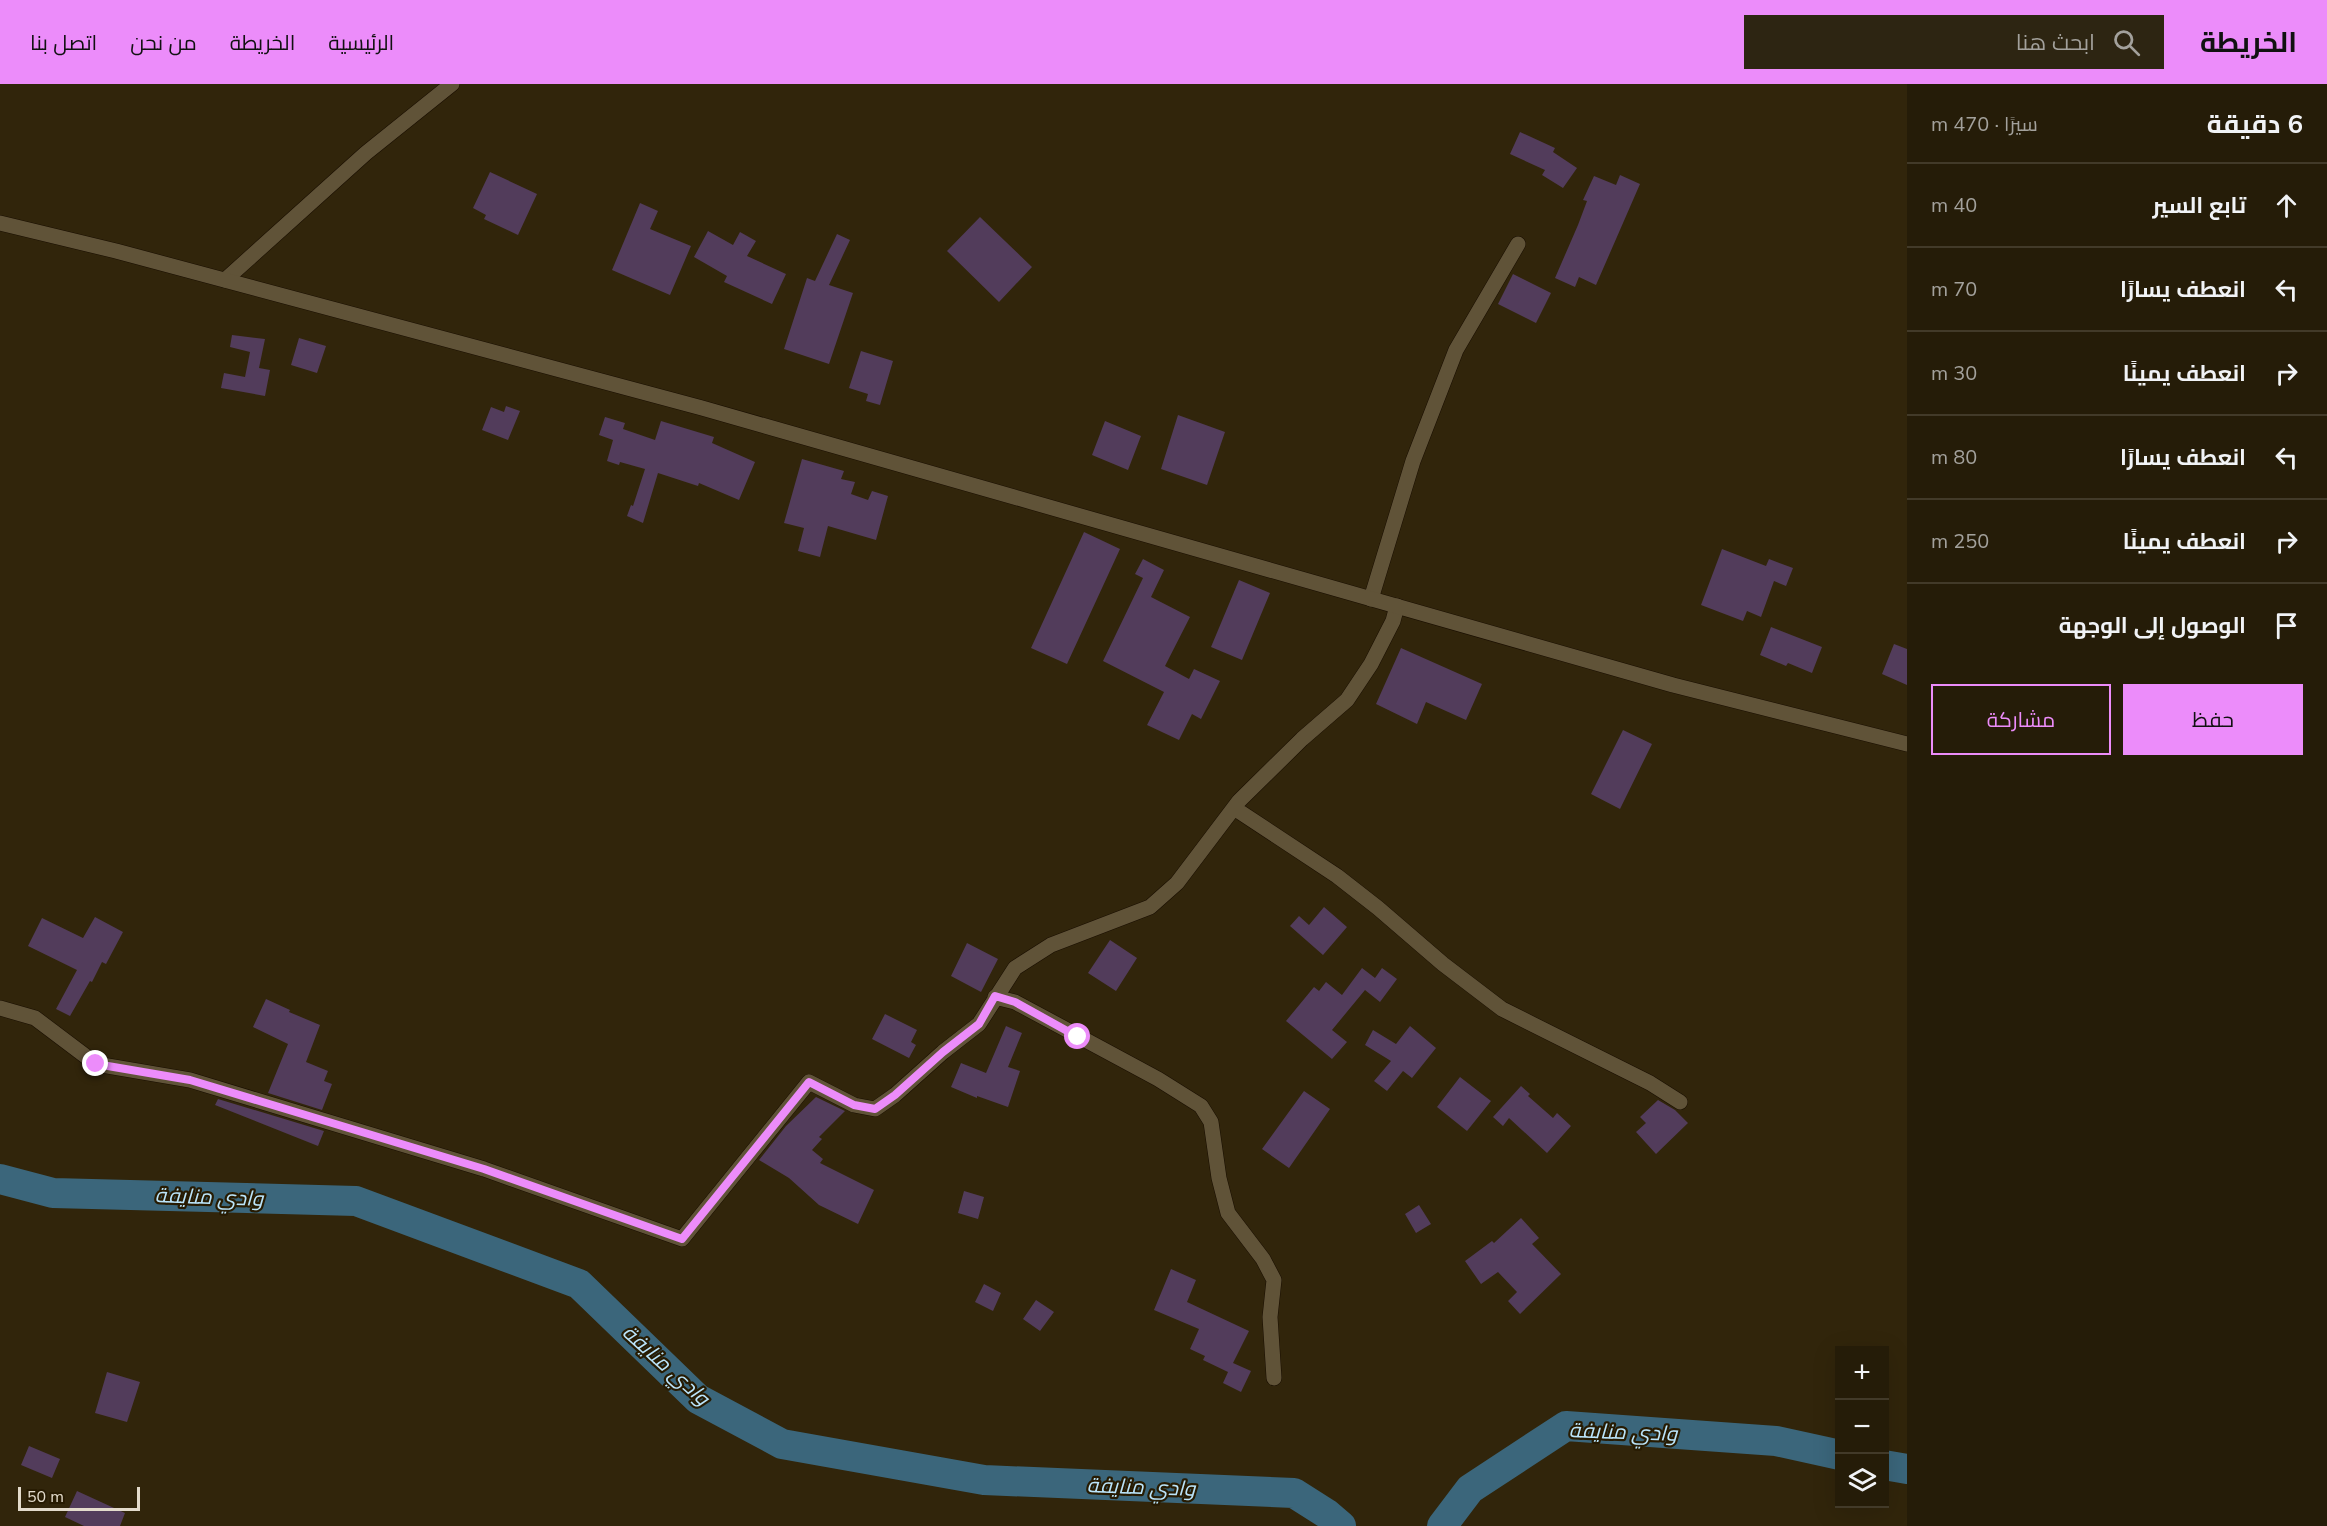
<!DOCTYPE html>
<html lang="ar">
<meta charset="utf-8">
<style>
body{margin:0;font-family:"Nunito Sans",Cairo,sans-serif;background:#2d2512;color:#f1f3f6;direction:rtl}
.controls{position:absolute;right:18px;bottom:18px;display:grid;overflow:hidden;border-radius:0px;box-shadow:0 6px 24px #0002}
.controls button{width:54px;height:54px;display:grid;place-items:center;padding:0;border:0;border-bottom:2px solid #423a29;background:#251c08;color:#f1f3f6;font:30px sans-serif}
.scale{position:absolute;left:18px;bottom:15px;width:122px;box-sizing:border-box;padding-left:6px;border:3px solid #e3dbcc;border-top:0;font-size:16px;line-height:21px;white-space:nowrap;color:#e3dbcc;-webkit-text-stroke:4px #271b02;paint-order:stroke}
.stop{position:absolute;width:18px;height:18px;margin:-14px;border:4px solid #ec8cfa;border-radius:50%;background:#fff}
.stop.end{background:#ec8cfa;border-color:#fff;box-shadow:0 2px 6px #0008}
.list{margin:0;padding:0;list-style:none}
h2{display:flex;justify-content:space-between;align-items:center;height:78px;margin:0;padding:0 24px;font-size:26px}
h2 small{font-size:20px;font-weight:400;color:#a3a19c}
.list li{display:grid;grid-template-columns:39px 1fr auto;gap:18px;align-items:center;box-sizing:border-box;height:84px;padding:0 24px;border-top:2px solid #423a29}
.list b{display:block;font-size:22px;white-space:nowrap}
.list em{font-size:20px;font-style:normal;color:#a3a19c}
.actions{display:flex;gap:12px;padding:18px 24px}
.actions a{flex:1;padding:14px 0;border:2px solid #ec8cfa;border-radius:0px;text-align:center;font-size:21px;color:#ec8cfa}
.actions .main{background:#ec8cfa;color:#111}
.icon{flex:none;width:33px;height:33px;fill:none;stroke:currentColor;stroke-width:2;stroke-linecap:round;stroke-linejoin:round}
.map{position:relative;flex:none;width:1907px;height:1442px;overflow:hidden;direction:ltr}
header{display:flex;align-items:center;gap:36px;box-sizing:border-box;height:84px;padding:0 30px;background:#ec8cfa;color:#111}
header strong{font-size:28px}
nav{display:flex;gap:33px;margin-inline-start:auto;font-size:21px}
.search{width:420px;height:54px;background:#2d2512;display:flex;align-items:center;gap:15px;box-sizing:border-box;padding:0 21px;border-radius:0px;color:#a3a19c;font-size:22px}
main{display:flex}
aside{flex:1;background:#251c08}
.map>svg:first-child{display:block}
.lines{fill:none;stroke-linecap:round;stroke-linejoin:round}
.river{stroke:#3b667b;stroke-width:30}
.building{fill:#523c5b}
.street-casing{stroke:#190e00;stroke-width:16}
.secondary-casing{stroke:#190e00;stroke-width:16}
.street{stroke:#605338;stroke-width:15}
.secondary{stroke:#605338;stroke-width:15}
.route{stroke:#ec8cfa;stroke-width:8}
.labels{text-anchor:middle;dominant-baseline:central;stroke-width:4.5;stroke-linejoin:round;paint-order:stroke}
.water-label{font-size:21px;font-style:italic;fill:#bbe5fb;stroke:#271b02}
</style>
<header>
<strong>الخريطة</strong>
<div class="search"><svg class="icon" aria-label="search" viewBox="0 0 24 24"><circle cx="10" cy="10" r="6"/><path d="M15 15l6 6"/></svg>ابحث هنا</div>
<nav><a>الرئيسية</a><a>الخريطة</a><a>من نحن</a><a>اتصل بنا</a></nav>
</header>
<main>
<aside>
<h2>6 دقيقة<small>سيرًا · 470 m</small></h2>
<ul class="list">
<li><svg class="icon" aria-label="ahead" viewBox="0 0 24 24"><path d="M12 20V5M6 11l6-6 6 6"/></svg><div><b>تابع السير</b></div><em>40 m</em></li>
<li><svg class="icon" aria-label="left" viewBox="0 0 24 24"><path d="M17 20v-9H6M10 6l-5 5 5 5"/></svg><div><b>انعطف يسارًا</b></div><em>70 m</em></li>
<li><svg class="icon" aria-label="right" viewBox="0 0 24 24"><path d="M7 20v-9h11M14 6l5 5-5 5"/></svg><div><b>انعطف يمينًا</b></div><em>30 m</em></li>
<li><svg class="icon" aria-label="left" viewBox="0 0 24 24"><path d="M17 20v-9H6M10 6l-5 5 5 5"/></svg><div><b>انعطف يسارًا</b></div><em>80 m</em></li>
<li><svg class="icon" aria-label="right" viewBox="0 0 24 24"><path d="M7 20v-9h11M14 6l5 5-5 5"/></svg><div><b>انعطف يمينًا</b></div><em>250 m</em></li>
<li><svg class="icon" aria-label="arrive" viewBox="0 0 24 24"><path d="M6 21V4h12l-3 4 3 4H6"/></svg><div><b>الوصول إلى الوجهة</b></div></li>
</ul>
<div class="actions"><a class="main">حفظ</a><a>مشاركة</a></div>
</aside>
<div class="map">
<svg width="1907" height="1442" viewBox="0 0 1907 1442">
<rect width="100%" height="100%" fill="#31250b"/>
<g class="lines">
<path class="river" d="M0 1095 53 1109 356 1117 579 1200 698 1315 782 1360 984 1396 1294 1409 1327 1430 1341 1442
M1884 1381 1907 1385
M1442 1442 1470 1405 1566 1342 1776 1357 1840 1371"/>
</g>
<path class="building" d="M1520 48 1555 64 1553 68 1577 84 1563 104 1542 91 1545 86 1510 70Z
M490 88 537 110 518 151 484 135 486 131 473 124Z
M1620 91 1640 100 1596 201 1579 193 1575 203 1555 194 1578 141 1587 117 1583 116 1594 92 1616 101Z
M640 119 658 127 650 145 691 162 670 211 612 186Z
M980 133 1032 183 999 218 947 167Z
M708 147 733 161 740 148 756 157 747 172 786 190 772 220 724 198 727 192 694 173Z
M837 150 850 156 829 201 853 209 829 280 784 265 807 194 815 197Z
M1513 190 1551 209 1536 239 1498 220Z
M232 251 265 255 259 284 270 286 265 312 221 304 224 289 245 293 250 268 230 263Z
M299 254 326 262 317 289 291 281Z
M861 267 893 277 880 321 866 317 868 310 849 304Z
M506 322 520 327 508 356 482 346 491 323 504 328Z
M1178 331 1225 348 1207 401 1161 385Z
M605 333 625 339 623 345 655 356 661 337 714 353 712 359 755 378 739 416 699 399 698 402 658 389 643 439 627 432 631 421 633 422 645 385 620 378 619 381 607 377 613 356 599 351Z
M1105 337 1141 352 1128 386 1092 371Z
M802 375 844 387 841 395 855 398 851 410 868 416 872 407 888 412 876 456 828 442 820 473 798 467 804 444 784 439Z
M1084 448 1120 465 1067 580 1031 564Z
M1722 465 1766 482 1769 475 1793 484 1786 502 1774 497 1761 533 1747 527 1743 537 1701 521Z
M1143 475 1164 486 1151 513 1190 533 1165 582 1189 595 1194 585 1220 597 1201 635 1192 630 1179 656 1147 641 1164 608 1103 577 1143 494 1135 490Z
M1239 496 1270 509 1242 576 1211 563Z
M1771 543 1822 563 1812 589 1788 579 1786 582 1760 571Z
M1894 560 1907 565V601L1882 590Z
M1401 564 1482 600 1466 636 1426 618 1417 640 1376 620Z
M1623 646 1652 660 1620 725 1591 710Z
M1324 823 1347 843 1323 871 1290 842 1299 832 1309 841Z
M95 833 123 848 106 880 102 878 92 898 90 897 70 932 56 925 77 886 28 862 42 834 83 854Z
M1110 856 1137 874 1116 907 1088 889Z
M967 859 998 875 981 908 951 892Z
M1362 884 1375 894 1382 884 1397 895 1380 918 1365 906 1332 946 1347 958 1332 975 1286 937 1314 903 1319 907 1326 898 1342 911Z
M266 915 290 926 289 928 320 941 306 978 328 987 324 997 332 1000 322 1026 268 1009 288 960 253 943Z
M885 930 917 946 911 958 916 961 909 974 872 955Z
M1006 942 1022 949 1008 983 1020 987 1008 1023 977 1012V1014L951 1003 961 979 986 989Z
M1410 942 1436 964 1412 994 1403 987 1387 1007 1374 997 1391 977 1365 961 1373 946 1396 960Z
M1460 993 1491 1017 1467 1047 1437 1023Z
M1521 1002 1530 1010 1528 1012 1553 1034 1557 1029 1571 1042 1547 1069 1509 1034 1503 1042 1493 1033Z
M1304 1007 1330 1025 1289 1084 1262 1065Z
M816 1013 845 1027 819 1053 822 1055 812 1066 823 1075 820 1079 874 1106 858 1140 819 1121 789 1094 759 1076 786 1042Z
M218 1015 324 1047 318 1062 215 1021Z
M1658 1016 1675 1026 1688 1039 1656 1070 1636 1048 1646 1039 1640 1033Z
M964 1107 984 1113 978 1135 958 1129Z
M1419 1121 1431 1140 1416 1149 1405 1130Z
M1521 1134 1539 1154 1532 1160 1561 1190 1520 1230 1508 1217 1517 1208 1498 1188 1481 1200 1465 1177 1492 1157 1494 1159Z
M1171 1185 1196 1196 1187 1218 1249 1247 1233 1279 1251 1287 1241 1308 1223 1299 1228 1288 1203 1276 1205 1272 1190 1265 1199 1245 1154 1226Z
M984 1200 1001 1209 993 1227 975 1218Z
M1036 1216 1054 1228 1040 1247 1023 1235Z
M107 1288 140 1298 127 1338 95 1329Z
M29 1362 60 1375 52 1394 21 1381Z
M77 1407 125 1429 120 1442H84L65 1433Z"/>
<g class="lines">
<g class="street-casing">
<path id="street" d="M225 196 366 69 452 0
M1371 515 1413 377 1456 266 1518 160
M1234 724 1337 792 1378 824 1443 880 1502 925 1650 999 1680 1018
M995 913 1015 918 1158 995 1201 1022 1211 1038 1219 1094 1228 1129 1263 1175 1274 1196 1270 1233 1274 1294
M0 924 35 934 96 980 190 996 484 1085 682 1155 809 998 854 1021 875 1025 895 1011 943 968 979 940 1015 884 1051 861 1150 823 1177 799 1239 717 1302 655 1347 616 1371 580 1393 537 1397 522"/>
</g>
<g class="secondary-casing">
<path id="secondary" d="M0 139 116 167 702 324 1673 601 1907 660"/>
</g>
<use href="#street" class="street"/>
<use href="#secondary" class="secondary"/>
</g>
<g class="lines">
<path class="route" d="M96 980 190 996 484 1085 682 1155 809 998 854 1021 875 1025 895 1011 943 968 979 940 995 912 1015 918 1078 953"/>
</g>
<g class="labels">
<g class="water-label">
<text transform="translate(209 1113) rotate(2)">وادي منايفة</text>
<text transform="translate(666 1281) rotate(42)">وادي منايفة</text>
<text transform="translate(1623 1348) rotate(2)">وادي منايفة</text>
<text transform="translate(1141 1403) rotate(2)">وادي منايفة</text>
</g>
</g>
</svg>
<div class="controls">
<button>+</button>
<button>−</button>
<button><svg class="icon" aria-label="layers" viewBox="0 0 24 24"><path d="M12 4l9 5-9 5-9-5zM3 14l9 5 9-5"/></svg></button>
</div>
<div class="scale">50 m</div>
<div class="stop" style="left:1078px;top:953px"></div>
<div class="stop end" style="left:96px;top:980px"></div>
</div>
</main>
